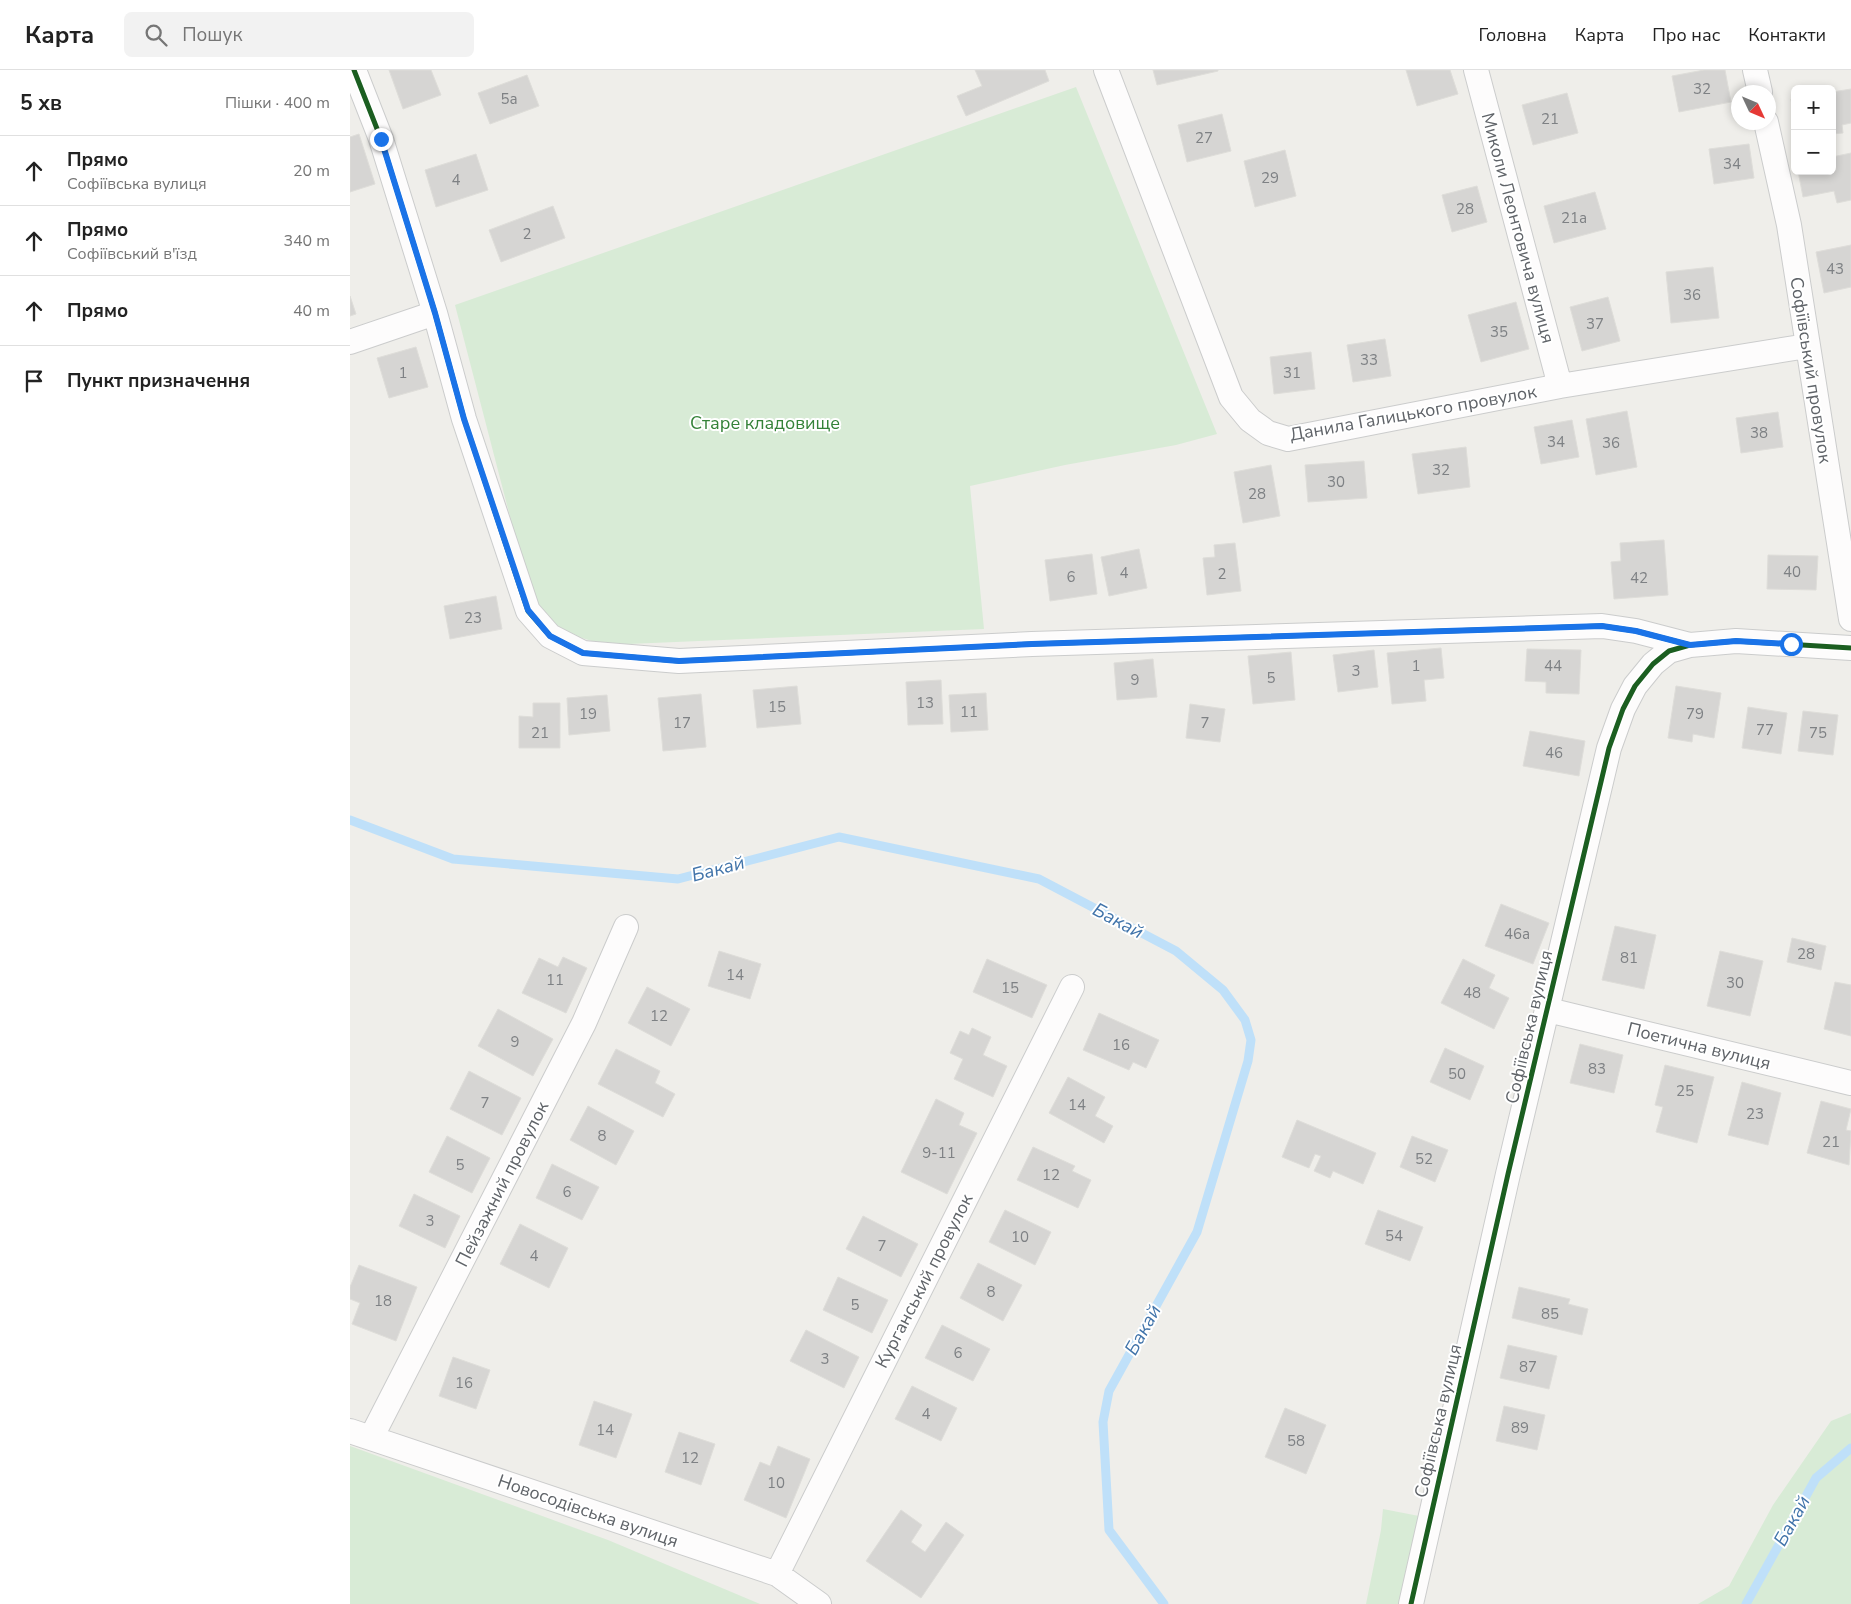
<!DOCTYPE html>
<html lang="uk">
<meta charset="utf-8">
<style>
body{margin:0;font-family:"Nunito Sans",sans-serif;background:#f2f2f2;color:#222}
.controls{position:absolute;right:15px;top:15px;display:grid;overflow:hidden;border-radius:8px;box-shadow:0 2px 8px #0003}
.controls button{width:45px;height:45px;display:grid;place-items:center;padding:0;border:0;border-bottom:1px solid #e0e0e0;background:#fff;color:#222;font:25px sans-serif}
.compass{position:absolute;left:1381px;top:15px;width:45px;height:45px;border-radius:50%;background:#fff;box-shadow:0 2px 8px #0003;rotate:134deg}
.stop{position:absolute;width:15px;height:15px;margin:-11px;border:4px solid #1a73e8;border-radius:50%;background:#fff}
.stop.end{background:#1a73e8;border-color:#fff;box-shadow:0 1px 5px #0008}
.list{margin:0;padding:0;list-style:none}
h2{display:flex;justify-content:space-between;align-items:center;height:65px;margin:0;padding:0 20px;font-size:21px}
h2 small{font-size:16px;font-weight:400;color:#767676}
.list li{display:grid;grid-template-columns:32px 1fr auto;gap:15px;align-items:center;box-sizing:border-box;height:70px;padding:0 20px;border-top:1px solid #e0e0e0}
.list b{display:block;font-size:19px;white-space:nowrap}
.list p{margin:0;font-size:16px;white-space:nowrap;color:#767676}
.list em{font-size:16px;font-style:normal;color:#767676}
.icon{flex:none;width:28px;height:28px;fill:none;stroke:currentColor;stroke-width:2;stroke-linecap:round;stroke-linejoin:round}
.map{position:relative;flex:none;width:1501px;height:1534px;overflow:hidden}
header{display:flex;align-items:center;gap:30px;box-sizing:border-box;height:70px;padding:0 25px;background:#fff;border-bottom:1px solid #e0e0e0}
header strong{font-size:24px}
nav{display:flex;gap:28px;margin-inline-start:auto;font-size:18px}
.search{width:350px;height:45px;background:#f2f2f2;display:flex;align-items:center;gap:12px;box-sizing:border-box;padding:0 18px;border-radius:8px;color:#767676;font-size:19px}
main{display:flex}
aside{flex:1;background:#fff}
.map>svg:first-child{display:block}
.green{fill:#d8ebd6}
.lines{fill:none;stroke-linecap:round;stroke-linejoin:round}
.stream{stroke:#bfe0f9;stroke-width:9}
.building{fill:#d6d5d3;stroke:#deddd9}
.street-casing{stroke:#cbcccc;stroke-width:26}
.street{stroke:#fdfcfc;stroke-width:24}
.cycleway-casing{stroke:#fff;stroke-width:8}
.cycleway{stroke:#1b5e20;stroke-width:5}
.route{stroke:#1a73e8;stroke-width:6}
.labels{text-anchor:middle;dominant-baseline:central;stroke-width:4;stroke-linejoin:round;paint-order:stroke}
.number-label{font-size:15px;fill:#7e8184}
.street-label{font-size:18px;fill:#5f6368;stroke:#fff}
.park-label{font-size:18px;fill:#348238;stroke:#fff}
.water-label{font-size:19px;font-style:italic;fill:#4174aa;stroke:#fff}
</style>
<header>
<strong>Карта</strong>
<div class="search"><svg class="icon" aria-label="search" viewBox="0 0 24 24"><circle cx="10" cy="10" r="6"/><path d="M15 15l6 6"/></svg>Пошук</div>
<nav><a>Головна</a><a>Карта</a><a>Про нас</a><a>Контакти</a></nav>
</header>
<main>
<aside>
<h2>5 хв<small>Пішки · 400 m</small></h2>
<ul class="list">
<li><svg class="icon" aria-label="ahead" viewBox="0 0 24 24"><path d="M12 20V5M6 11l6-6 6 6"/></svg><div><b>Прямо</b><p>Софіївська вулиця</p></div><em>20 m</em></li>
<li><svg class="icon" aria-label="ahead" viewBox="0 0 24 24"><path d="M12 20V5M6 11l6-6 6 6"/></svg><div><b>Прямо</b><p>Софіївський в'їзд</p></div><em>340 m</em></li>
<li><svg class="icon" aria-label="ahead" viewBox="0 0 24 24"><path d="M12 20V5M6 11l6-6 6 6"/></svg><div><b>Прямо</b></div><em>40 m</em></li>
<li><svg class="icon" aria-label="arrive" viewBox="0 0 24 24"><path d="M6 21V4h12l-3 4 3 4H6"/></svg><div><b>Пункт призначення</b></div></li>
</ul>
</aside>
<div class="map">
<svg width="1501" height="1534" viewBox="0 0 1501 1534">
<rect width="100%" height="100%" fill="#efeeea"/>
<path class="green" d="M726 17 867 364 826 375 715 395 620 416 634 559 255 575 219 564 193 545 177 512 105 235Z
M1501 1343V1534H1348L1379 1516 1423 1435 1481 1351Z
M0 1376 258 1470 410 1534H0Z
M1033 1439 1069 1446 1050 1534H1016L1031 1460Z"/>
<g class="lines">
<path class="stream" d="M0 750 103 789 328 809 489 767 689 809 826 881 873 920 895 950 901 970 898 991 847 1162 759 1321 753 1352 759 1460 814 1534
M1396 1534 1466 1408 1501 1378"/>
</g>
<path class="building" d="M39 0H81L91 25 53 39Z
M625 0H695L699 11 616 46 607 26 632 16Z
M803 0H868V1L807 15Z
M1056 0H1100L1108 24 1067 36Z
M1354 0H1375L1381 32 1329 42 1322 6Z
M177 5 189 36 140 54 128 23Z
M1501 19V53L1492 55 1493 63 1482 64V22Z
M1217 23 1228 63 1183 75 1172 35Z
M1445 28V54L1441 29Z
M872 44 881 81 837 92 828 55Z
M9 64 25 114 0 122V67Z
M1399 74 1404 108 1364 114 1359 79Z
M935 80 946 126 905 137 894 91Z
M1501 83V130L1487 133 1484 121 1453 127 1448 101H1482V87Z
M126 84 138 120 86 137 75 100Z
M1127 116 1137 152 1102 162 1092 125Z
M1245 122 1256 159 1204 173 1194 136Z
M203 136 215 168 151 192 139 160Z
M1501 175V217L1474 223 1466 182Z
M1363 197 1369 248 1321 253 1316 202Z
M0 226 6 244 0 246Z
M1258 227 1270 271 1232 281 1220 237Z
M1166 232 1179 279 1131 292 1118 245Z
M1035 269 1041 306 1003 312 997 275Z
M66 277 78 317 39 328 27 288Z
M961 282 965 319 924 324 920 287Z
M1277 341 1287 397 1246 405 1236 349Z
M1428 342 1433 377 1391 383 1386 348Z
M1222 350 1229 387 1191 394 1184 357Z
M1116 377 1120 417 1068 424 1062 384Z
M1014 391 1017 428 958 432 955 395Z
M921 395 930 446 893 453 884 402Z
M1314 470 1318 525 1264 529 1261 492 1271 491 1270 473Z
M885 473 891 521 857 525 853 488 865 487 864 475Z
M789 479 797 518 759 526 751 487Z
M742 484 747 524 700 531 695 490Z
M1418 485 1468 486 1466 520 1417 519Z
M146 526 152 559 100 569 94 536Z
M1091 578 1094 608 1074 610 1076 631 1042 634 1037 583Z
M1177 579 1231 580 1229 624 1196 623V612L1175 611Z
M1024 580 1028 617 988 622 983 585Z
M941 582 945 630 903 634 898 586Z
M803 589 807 627 767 630 764 593Z
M591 610 593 654 558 655 556 612Z
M447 616 451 654 407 658 403 620Z
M1326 616 1371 623 1364 668 1343 664 1342 672 1318 668Z
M636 623 638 660 601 662 599 625Z
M351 624 356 677 313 681 308 628Z
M257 625 260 661 219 665 217 628Z
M183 633H210V678H169V646L183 647Z
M840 634 875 639 870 672 836 668Z
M1398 637 1437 643 1431 684 1392 678Z
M1453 641 1488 645 1483 685 1448 681Z
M1180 661 1235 671 1229 706 1173 696Z
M1151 834 1199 853 1183 894 1135 876Z
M1265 856 1306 865 1294 919 1252 910Z
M1442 868 1476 876 1471 900 1437 892Z
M369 881 411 894 400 929 358 916Z
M1370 881 1413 891 1400 946 1357 936Z
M213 887 237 898 216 943 172 923 189 888 208 897Z
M637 889 697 915 682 948 623 922Z
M1113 889 1145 905 1139 918 1159 928 1144 959 1091 933Z
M1485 912 1501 915V966L1474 959Z
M297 917 340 939 321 976 278 953Z
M148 939 203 969 183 1006 128 976Z
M749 943 809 970 796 998 783 992 779 1000 733 980Z
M622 958 641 967 633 985 657 996 643 1027 604 1009 613 989 600 983 610 961 619 965Z
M1230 974 1273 985 1264 1023 1220 1013Z
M1095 978 1134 996 1120 1030 1080 1012Z
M266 979 310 1001 305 1013 325 1024 313 1047 248 1014Z
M1315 995 1364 1007 1347 1073 1306 1062 1313 1037 1305 1035Z
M119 1001 171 1028 152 1065 100 1039Z
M718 1007 755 1027 745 1046 763 1056 754 1073 699 1043Z
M1392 1012 1431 1023 1418 1075 1378 1065Z
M586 1029 614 1043 609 1055 627 1063 597 1124 551 1102Z
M1471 1031 1501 1039 1496 1060 1501 1061 1499 1095 1457 1083Z
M238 1036 284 1061 266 1095 220 1070Z
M947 1050 1026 1083 1013 1114 983 1101 980 1108 964 1101 971 1086 965 1084 959 1098 932 1087Z
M97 1066 140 1088 122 1123 79 1102Z
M1062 1066 1098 1080 1085 1112 1050 1097Z
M683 1077 725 1096 722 1101 741 1110 728 1138 667 1110Z
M202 1094 249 1117 232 1150 186 1128Z
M64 1124 110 1146 95 1178 49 1156Z
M655 1140 701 1162 685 1195 639 1172Z
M1028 1140 1073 1157 1060 1191 1015 1174Z
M513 1146 568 1174 551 1207 496 1179Z
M170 1154 218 1178 199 1218 150 1194Z
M628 1193 672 1215 653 1251 610 1228Z
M9 1195 67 1217 46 1271 2 1254 10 1233 0 1229V1217Z
M488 1207 538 1230 522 1263 473 1240Z
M1169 1217 1220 1229 1218 1234 1238 1239 1232 1265 1162 1248Z
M592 1255 640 1279 623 1311 575 1288Z
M456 1260 509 1287 494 1318 440 1291Z
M1158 1275 1207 1286 1199 1319 1150 1308Z
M103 1287 140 1300 126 1339 89 1326Z
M562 1316 607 1338 591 1371 545 1349Z
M244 1331 282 1344 266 1388 229 1375Z
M1154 1336 1195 1345 1187 1380 1146 1371Z
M935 1338 976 1355 956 1404 915 1387Z
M329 1362 365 1374 351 1415 315 1402Z
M428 1376 460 1389 436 1448 394 1430 410 1392 420 1396Z
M551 1440 572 1455 561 1472 575 1482 596 1452 614 1465 571 1528 516 1491Z"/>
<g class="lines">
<g class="street-casing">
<path id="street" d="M4 0 31 69 85 243 114 349 178 541 200 566 233 583 329 591 682 574 1252 556 1286 561 1340 575
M756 0 881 327 900 350 918 363 938 369 1210 316 1457 276
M1126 0 1210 316
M1405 0 1410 22
M1416 52 1439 155 1501 549
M0 272 85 243
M1198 940 1501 1013
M0 1361 427 1504 469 1534
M21 1368 234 953 276 857
M427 1504 722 917
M1061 1534 1158 1104 1228 809 1259 678 1273 639 1285 616 1303 594 1319 581 1340 575 1386 571 1501 578"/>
</g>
<use href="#street" class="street"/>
<g class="cycleway-casing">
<path id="cycleway" d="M4 0 31 69 85 243 114 349 178 541 200 566 233 583 329 591 682 574 1252 556 1286 561 1340 575
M1061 1534 1158 1104 1228 809 1259 678 1273 639 1285 616 1303 594 1319 581 1340 575 1386 571 1501 578"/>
</g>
<use href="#cycleway" class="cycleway"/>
</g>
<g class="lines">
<path class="route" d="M31 69 85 243 114 349 178 540 200 566 233 583 329 591 682 574 1252 556 1286 561 1340 575 1386 571 1441 574"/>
</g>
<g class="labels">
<g class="number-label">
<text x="1352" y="19">32</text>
<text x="159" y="29">5а</text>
<text x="1200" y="49">21</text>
<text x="854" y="68">27</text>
<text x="1382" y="94">34</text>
<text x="920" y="108">29</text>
<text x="106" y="110">4</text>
<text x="1115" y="139">28</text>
<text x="1224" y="148">21а</text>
<text x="177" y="164">2</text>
<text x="1485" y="199">43</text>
<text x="1342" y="225">36</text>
<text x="1245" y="254">37</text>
<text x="1149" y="262">35</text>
<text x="1019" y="290">33</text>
<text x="53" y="303">1</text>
<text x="942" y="303">31</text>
<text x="1409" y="363">38</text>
<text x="1206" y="372">34</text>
<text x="1261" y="373">36</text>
<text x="1091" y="400">32</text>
<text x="986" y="412">30</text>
<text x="907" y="424">28</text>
<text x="1442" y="502">40</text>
<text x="774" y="503">4</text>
<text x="872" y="504">2</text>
<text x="721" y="507">6</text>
<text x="1289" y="508">42</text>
<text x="123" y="548">23</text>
<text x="1066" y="596">1</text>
<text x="1203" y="596">44</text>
<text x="1006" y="601">3</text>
<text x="921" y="608">5</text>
<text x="785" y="610">9</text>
<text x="575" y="633">13</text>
<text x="427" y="637">15</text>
<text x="619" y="642">11</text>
<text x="238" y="644">19</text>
<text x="1345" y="644">79</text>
<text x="332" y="653">17</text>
<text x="855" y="653">7</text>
<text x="1415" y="660">77</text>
<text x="190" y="663">21</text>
<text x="1468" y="663">75</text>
<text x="1204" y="683">46</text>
<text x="1167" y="864">46а</text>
<text x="1456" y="884">28</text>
<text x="1279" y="888">81</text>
<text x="385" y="905">14</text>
<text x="205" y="910">11</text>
<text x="1385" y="913">30</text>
<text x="660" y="918">15</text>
<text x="1122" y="923">48</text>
<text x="309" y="946">12</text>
<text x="165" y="972">9</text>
<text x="771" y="975">16</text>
<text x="1247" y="999">83</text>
<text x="1107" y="1004">50</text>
<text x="1335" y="1021">25</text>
<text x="135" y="1033">7</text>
<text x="727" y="1035">14</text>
<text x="1405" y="1044">23</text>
<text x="252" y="1066">8</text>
<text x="1481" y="1072">21</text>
<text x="589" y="1083">9-11</text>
<text x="1074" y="1089">52</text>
<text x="110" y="1095">5</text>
<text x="701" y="1105">12</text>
<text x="217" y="1122">6</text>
<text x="80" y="1151">3</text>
<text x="1044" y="1166">54</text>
<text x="670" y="1167">10</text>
<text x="532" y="1176">7</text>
<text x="184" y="1186">4</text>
<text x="641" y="1222">8</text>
<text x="33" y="1231">18</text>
<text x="505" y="1235">5</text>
<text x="1200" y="1244">85</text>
<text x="608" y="1283">6</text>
<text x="475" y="1289">3</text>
<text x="1178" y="1297">87</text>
<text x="114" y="1313">16</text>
<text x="576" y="1344">4</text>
<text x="1170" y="1358">89</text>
<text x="255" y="1360">14</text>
<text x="946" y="1371">58</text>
<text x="340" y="1388">12</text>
<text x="426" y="1413">10</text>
</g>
<g class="street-label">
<text transform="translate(1168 158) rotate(75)">Миколи Леонтовича вулиця</text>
<text transform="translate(1461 300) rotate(81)">Софіївський провулок</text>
<text transform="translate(1063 343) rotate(-10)">Данила Галицького провулок</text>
<text transform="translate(1179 957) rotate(-77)">Софіївська вулиця</text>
<text transform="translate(1349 976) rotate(14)">Поетична вулиця</text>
<text transform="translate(152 1114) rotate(-63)">Пейзажний провулок</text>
<text transform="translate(574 1211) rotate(-63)">Курганський провулок</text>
<text transform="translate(1088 1351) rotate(-77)">Софіївська вулиця</text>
<text transform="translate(238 1441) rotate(19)">Новосодівська вулиця</text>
</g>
<g class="park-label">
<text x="415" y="353">Старе кладовище</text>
</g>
<g class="water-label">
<text transform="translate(368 799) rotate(-15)">Бакай</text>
<text transform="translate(768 851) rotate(28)">Бакай</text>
<text transform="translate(793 1260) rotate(-61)">Бакай</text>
<text transform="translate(1442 1451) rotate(-61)">Бакай</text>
</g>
</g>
</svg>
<div class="controls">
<button>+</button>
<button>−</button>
</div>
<svg class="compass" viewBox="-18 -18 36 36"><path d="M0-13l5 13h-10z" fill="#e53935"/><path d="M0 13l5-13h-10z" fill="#767676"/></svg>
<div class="stop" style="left:1441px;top:574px"></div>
<div class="stop end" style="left:31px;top:69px"></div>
</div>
</main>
